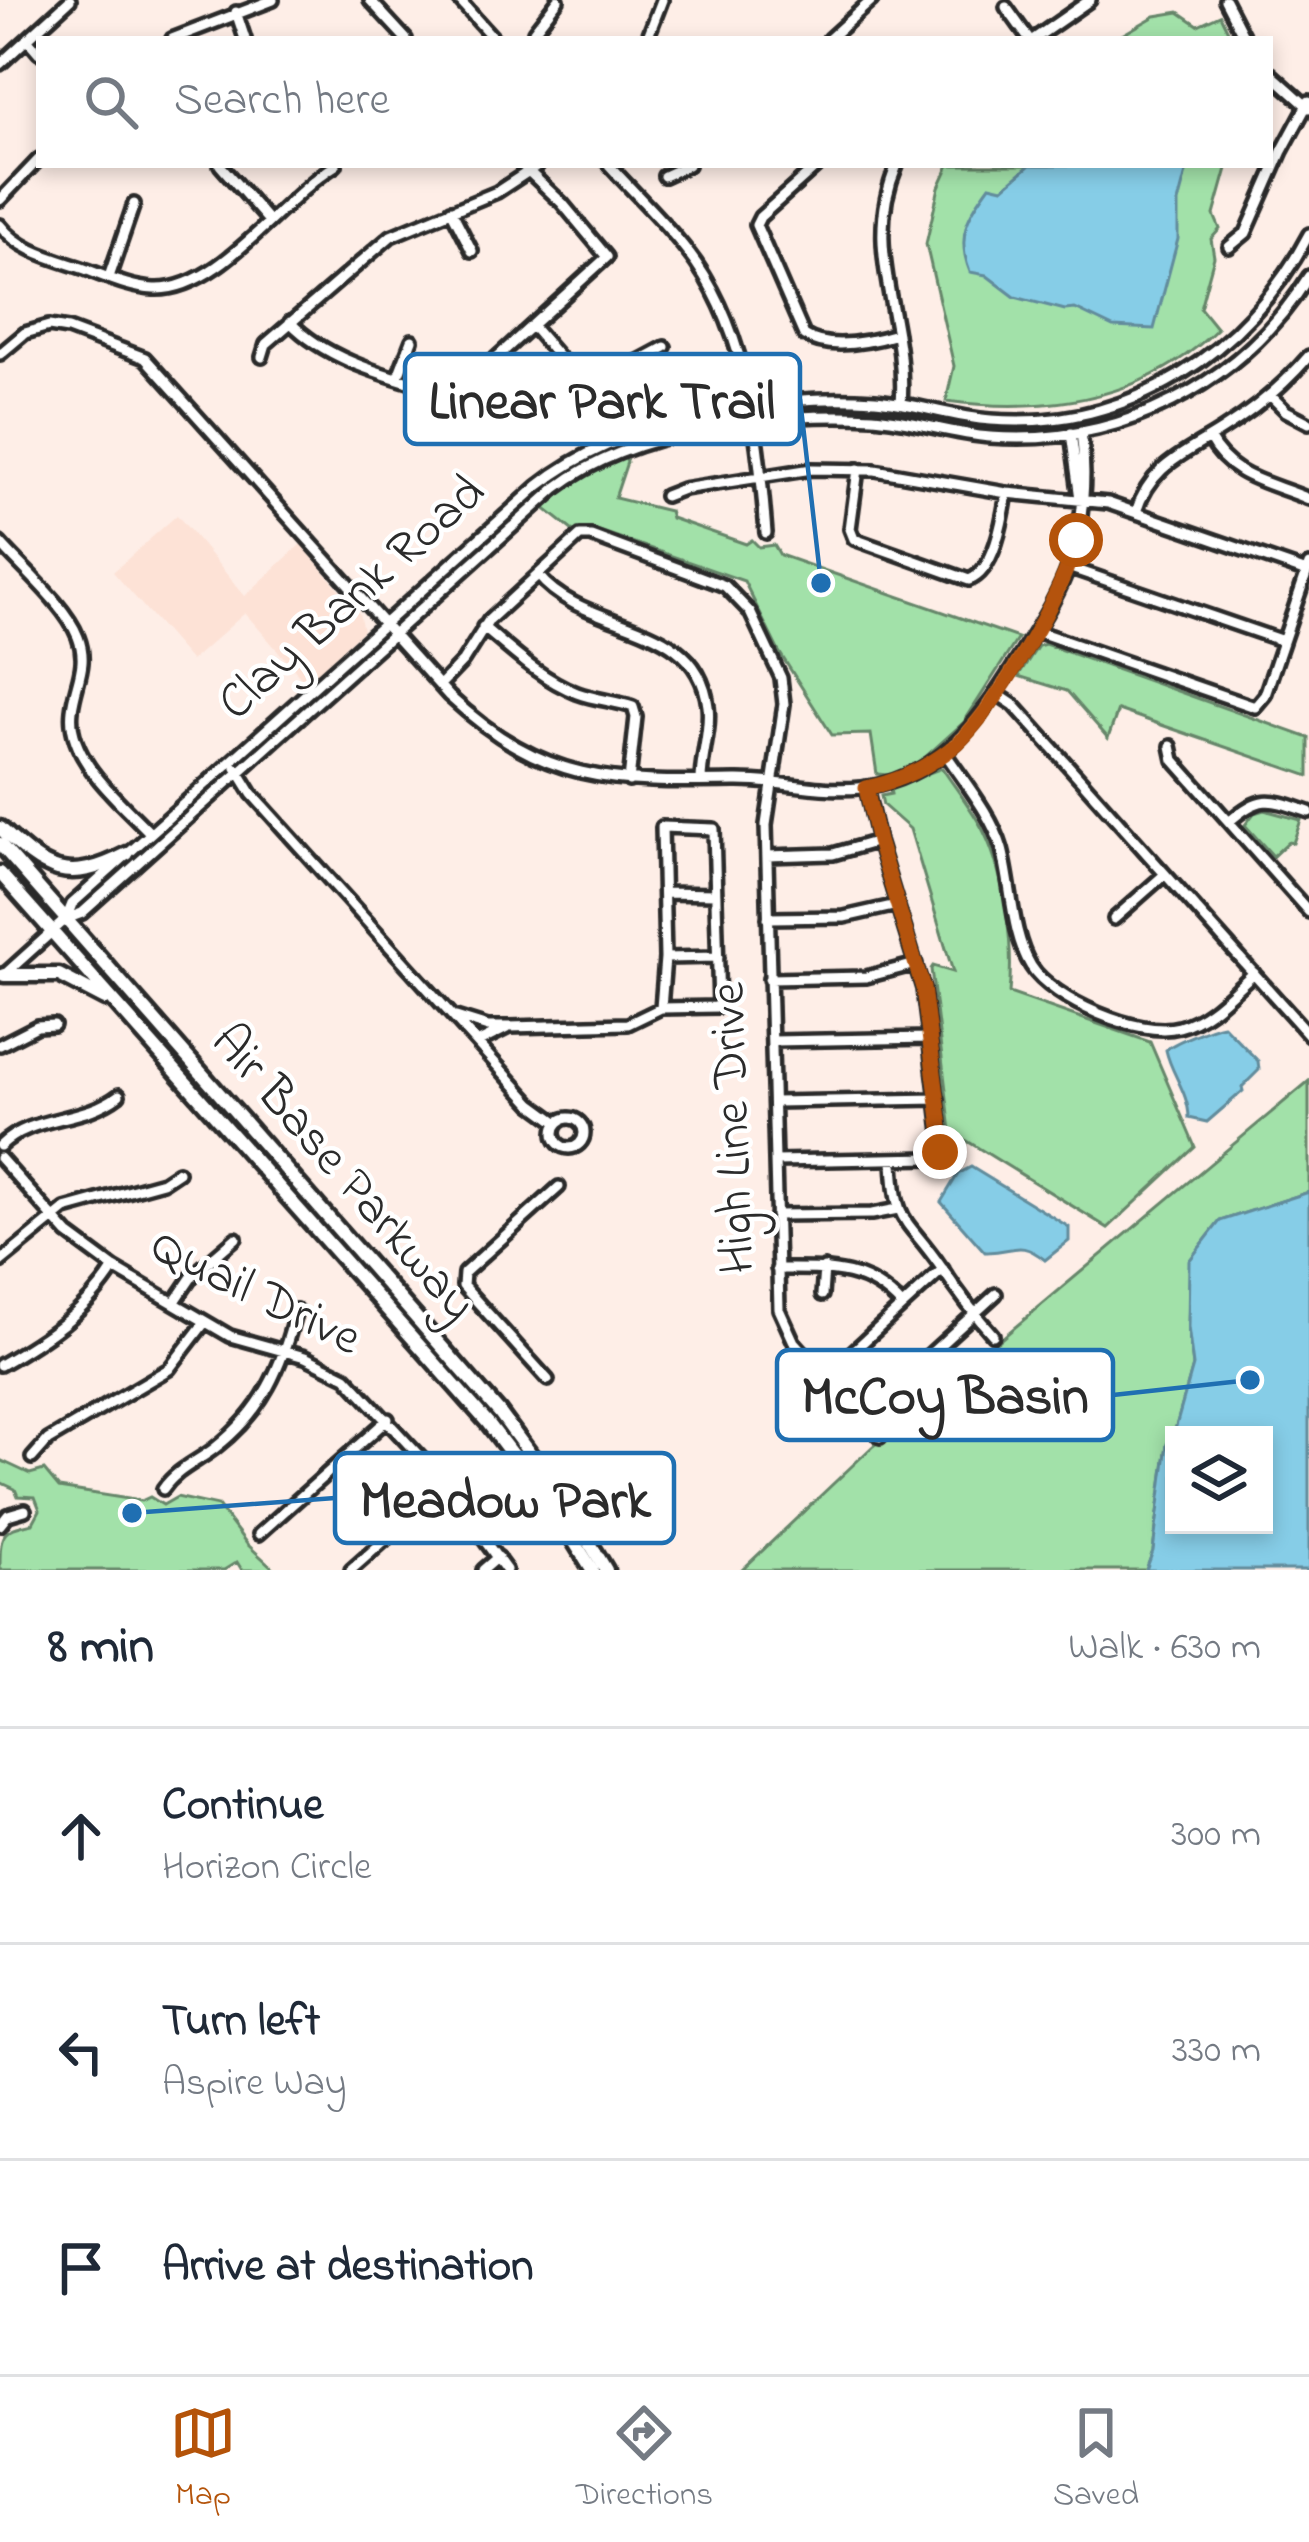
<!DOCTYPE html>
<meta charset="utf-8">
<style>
body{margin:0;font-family:"Indie Flower",sans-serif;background:#f2f2f3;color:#1f2937}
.controls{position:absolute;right:36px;bottom:36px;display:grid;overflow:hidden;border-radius:0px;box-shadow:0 6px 18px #0003}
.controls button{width:108px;height:108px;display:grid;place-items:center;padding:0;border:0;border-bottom:3px solid #e0e1e3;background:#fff;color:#1f2937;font:60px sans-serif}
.stop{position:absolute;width:36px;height:36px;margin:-27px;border:9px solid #b45309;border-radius:50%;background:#fff}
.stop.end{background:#b45309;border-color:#fff;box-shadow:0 3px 12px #0008}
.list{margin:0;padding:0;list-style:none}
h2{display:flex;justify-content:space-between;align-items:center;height:156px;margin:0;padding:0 48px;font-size:51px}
h2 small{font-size:39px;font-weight:400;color:#747a83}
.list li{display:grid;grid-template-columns:78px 1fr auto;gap:36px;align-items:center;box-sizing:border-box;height:216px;padding:0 48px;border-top:3px solid #e0e1e3}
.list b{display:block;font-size:45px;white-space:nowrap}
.list p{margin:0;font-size:39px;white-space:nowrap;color:#747a83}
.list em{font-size:39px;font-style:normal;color:#747a83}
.icon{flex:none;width:66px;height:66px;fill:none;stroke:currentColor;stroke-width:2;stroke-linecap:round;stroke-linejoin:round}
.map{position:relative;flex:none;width:1309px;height:1570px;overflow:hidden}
.search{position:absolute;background:#fff;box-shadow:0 6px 18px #0003;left:36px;right:36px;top:36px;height:132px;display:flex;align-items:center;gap:30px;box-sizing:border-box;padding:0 42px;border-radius:0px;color:#747a83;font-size:45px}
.sheet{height:804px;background:#fff}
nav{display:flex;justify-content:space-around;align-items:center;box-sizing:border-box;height:168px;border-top:3px solid #e0e1e3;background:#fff;font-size:33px;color:#747a83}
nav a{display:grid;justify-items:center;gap:6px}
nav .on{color:#b45309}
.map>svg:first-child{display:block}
.built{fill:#fde2d6}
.green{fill:#a2e1a9;stroke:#66866a;stroke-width:3}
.water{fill:#86cde7;stroke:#628c9c;stroke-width:3;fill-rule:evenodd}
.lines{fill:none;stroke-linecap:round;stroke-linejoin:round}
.minor-casing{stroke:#2b2b2b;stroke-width:18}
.major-casing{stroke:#2b2b2b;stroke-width:21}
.minor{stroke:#fff;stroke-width:9}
.major{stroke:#fff;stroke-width:12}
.route{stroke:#b45309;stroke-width:15}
.labels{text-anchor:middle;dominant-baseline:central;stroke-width:9;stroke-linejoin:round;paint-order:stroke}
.street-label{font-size:51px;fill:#2b2b2b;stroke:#fff}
.leader{fill:none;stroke:#1f6fb2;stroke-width:4.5}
.callout-dot{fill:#1f6fb2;stroke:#fff;stroke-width:4.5}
.callout{fill:#fff;stroke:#1f6fb2;stroke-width:4.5}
.callout-label{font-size:54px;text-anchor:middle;font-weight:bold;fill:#2b2b2b}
</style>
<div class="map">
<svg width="1309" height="1570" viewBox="0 0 1309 1570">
<rect width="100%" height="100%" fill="#feeee7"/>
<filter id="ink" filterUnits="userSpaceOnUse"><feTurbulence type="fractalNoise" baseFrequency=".00833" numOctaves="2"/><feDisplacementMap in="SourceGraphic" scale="24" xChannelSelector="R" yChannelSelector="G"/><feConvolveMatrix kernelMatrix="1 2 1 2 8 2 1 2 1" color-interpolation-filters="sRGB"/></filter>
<g filter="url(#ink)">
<path class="built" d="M177 515 245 596 301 544 359 613 363 630 306 683 245 613 191 661 113 572Z"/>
<path class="green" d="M1179 12 1198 25 1220 15 1232 39H1115L1155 16Z
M949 165H1228L1214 215 1220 229 1211 239 1214 257 1200 308 1217 329C1144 401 1045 414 946 401L954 366 926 244 939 187Z
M624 455 627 462 615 498 669 511 671 518 746 544 752 540 759 547 774 545 780 555 1018 638 964 722 921 761 926 774 942 768C956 789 973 810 984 832 1005 874 1014 947 1009 993L1150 1042 1195 1147 1108 1228 951 1131 931 969 933 966 953 972 910 829 883 805 881 796 891 794 887 775 877 774 871 734 832 735 778 650 744 581 594 529 573 531 543 507 583 475Z
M1045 644 1309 738V776L1118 710 1108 738 1067 691 1018 676 1038 646Z
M1264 810 1301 820 1293 843 1288 842 1273 856 1245 825 1254 813Z
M1309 1081V1192L1220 1221 1190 1260 1188 1327 1193 1366 1175 1430 1167 1445 1153 1551 1146 1570H742L873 1446Z
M0 1460 30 1474 44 1470 59 1488 141 1501 150 1497 163 1505 177 1497 218 1506 247 1544 275 1570H242L237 1562 224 1570H0C0 1534 0 1530 33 1523L40 1510 35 1497 18 1496 15 1489 0 1482Z"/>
<path class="water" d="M1030 165H1188L1178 203V239L1154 329 1113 327 1075 309 1065 310 1015 297 986 275 970 272C955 235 969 214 990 185L1003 188Z
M1223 1025 1258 1061 1259 1070 1242 1087 1243 1091 1207 1122 1189 1118C1189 1093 1171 1074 1166 1050 1172 1043 1212 1027 1223 1025Z
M971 1167 1069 1227V1241L1045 1260C1018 1238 1014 1253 985 1252L941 1202 958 1174Z
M1309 1192V1570H1146L1153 1551 1167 1444 1175 1430 1193 1366 1188 1327 1189 1261 1220 1221ZM1264 1435V1525H1174V1435Z"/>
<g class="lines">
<g class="minor-casing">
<path id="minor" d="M370 0 406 39
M459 0 494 39
M1225 0 1245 39
M1006 7 1029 39
M236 12 245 39
M534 31 558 0
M27 39 39 53
M172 39 273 0
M647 39 662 0
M829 39 872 0
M1034 39 1090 0
M0 64 70 0
M1270 73 1309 108
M220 165 268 220
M609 165C638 197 671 228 696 263 749 339 759 443 766 533
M818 165 760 217 756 225 804 335C828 351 870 342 897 334
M897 165C860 251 908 317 901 403
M664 176 688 165
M0 200 39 159
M451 210 472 251
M0 225C20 251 52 258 82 268 105 276 129 288 154 289 219 292 282 198 336 165
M1229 247 1246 233 1282 151 1309 101
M109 277 134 204
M290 322C330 364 398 378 452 395L461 390 607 257 562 203 522 165
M532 326 594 398 615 439
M0 354 25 333 49 326 68 329 145 358 449 696C544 784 612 783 735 781 783 780 831 796 879 785 951 768 985 711 1022 653 1039 625 1058 597 1069 565 1084 523 1087 475 1081 431
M262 357 266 344 391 236 497 192 538 165
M485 368 527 415
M398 376 412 340
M585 390 665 347
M585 390V402L604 444
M1270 395 1286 411 1309 423
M1071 433 1080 499
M1209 438C1231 479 1270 482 1309 499
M858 469 850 529 854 539 969 580C995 571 1003 518 1007 493
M665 496 683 489 812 469 875 470 1007 493 1108 503 1307 572
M1136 512C1151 465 1183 455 1222 430 1254 410 1284 385 1309 356
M0 543C23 569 66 606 78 637 89 665 75 683 72 710 66 759 120 801 150 833
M1068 567 1283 641
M538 575C585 634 697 615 708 706 711 731 701 756 701 781
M483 627C513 652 541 679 577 693 596 700 616 701 633 707L636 717 629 781
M1036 631 1255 707 1265 695 1309 565
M440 685 463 661 489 620 580 536H591L725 586 750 612 781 678 784 704 766 825 779 1309 794 1342 880 1437
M996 693 1014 705 1309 1035
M1171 746 1174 760 1309 912
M945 753C965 783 992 815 1002 849 1012 886 1011 933 1031 966 1052 1000 1140 1038 1179 1027 1209 1019 1231 993 1254 973
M236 768 252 794 532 1104 558 1123
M1229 822C1261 793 1271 799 1309 812
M767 856 833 854 878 841
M664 893 716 894
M768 918 844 917 897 905
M66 919 72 904 538 486C622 419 768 393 875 400 914 403 952 417 991 420 1128 431 1247 353 1309 234
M1114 919 1165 874
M665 958 718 957
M4 975 66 919 82 913 556 488C632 429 779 411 873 417 913 420 951 434 990 437 1119 447 1241 385 1309 276
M769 979 866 977 916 964
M456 1017 488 1027H509L477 1043
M509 1027 628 1024 661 1008 719 1007 714 829 662 827 665 958 661 1008
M773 1041 930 1038
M0 1045 37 1026 54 1025
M775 1102 938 1099
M554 1133a15 15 0 1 1 30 0a15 15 0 1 1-30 0Z
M0 1146C33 1114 83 1123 119 1095
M0 1158 68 1234 114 1268 230 1336 305 1357 346 1377 437 1475 506 1570
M893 1159C895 1227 907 1217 941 1267 957 1291 973 1313 993 1335
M776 1161 932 1158 943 1147 923 989 878 841 866 787
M776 1215 872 1214 898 1209
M0 1262 65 1209 163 1182 178 1172
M777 1269C827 1269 866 1266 902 1306
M822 1295 824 1268
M174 1303 193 1275 236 1238
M0 1365C44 1340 87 1312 114 1268
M825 1377 943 1269
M548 1380 463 1286 464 1273 559 1187
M861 1417 996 1294
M32 1458 48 1440 169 1369 205 1322
M163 1489C177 1469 197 1462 215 1448 263 1411 282 1367 296 1310
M0 1525 8 1515 25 1510
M259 1534 388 1419
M351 1570 446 1486
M483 1570 498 1557"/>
</g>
<g class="major-casing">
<path id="major" d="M0 828C47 872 66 885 127 854
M0 844 499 1412 566 1503 606 1570
M0 873 488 1423 558 1515 592 1570
M4 975H59L105 999"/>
</g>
<use href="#minor" class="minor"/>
<use href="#major" class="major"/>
</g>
</g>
<g class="lines" filter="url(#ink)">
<path class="route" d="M940 1152 943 1142 923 988 878 841 866 788C900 781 931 766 958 743 997 707 1064 592 1076 540"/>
</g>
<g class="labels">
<g class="street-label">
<text transform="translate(353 599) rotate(-42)">Clay Bank Road</text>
<text transform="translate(735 1128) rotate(-92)">High Line Drive</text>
<text transform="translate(342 1174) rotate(49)">Air Base Parkway</text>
<text transform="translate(255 1294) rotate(26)">Quail Drive</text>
</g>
</g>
<path class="leader" d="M821 583L800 399M1250 1380L1113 1395M132 1513L335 1498"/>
<g class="callout-dot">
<circle cx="821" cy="583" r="12"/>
<circle cx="1250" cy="1380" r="12"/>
<circle cx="132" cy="1513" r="12"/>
</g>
<g class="callout">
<rect x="405" y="354" width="395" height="90" rx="12"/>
<rect x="777" y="1350" width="336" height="90" rx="12"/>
<rect x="335" y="1453" width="339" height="90" rx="12"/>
</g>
<g class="callout-label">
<text x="602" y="418">Linear Park Trail</text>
<text x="945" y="1413">McCoy Basin</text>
<text x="505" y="1517">Meadow Park</text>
</g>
</svg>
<div class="controls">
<button><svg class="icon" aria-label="layers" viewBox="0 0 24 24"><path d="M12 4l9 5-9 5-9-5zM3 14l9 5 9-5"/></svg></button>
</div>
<div class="stop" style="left:1076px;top:540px"></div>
<div class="stop end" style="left:940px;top:1152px"></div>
<div class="search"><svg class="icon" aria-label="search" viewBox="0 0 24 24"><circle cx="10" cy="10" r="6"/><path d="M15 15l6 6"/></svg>Search here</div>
</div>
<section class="sheet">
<h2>8 min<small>Walk · 630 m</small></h2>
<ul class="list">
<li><svg class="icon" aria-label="ahead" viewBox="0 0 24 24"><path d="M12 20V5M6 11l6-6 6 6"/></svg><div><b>Continue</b><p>Horizon Circle</p></div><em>300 m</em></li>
<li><svg class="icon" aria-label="left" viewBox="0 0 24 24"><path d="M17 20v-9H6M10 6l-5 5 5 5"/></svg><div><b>Turn left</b><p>Aspire Way</p></div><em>330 m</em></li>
<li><svg class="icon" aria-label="arrive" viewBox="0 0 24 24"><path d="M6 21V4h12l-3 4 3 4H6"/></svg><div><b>Arrive at destination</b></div></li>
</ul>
</section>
<nav>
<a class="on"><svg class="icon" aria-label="map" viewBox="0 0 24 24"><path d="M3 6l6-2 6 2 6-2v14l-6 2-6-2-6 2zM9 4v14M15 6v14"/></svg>Map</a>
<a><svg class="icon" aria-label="directions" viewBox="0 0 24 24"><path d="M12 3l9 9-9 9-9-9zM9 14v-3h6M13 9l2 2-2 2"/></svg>Directions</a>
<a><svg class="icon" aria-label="saved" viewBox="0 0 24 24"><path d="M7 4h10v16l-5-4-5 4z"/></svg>Saved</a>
</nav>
